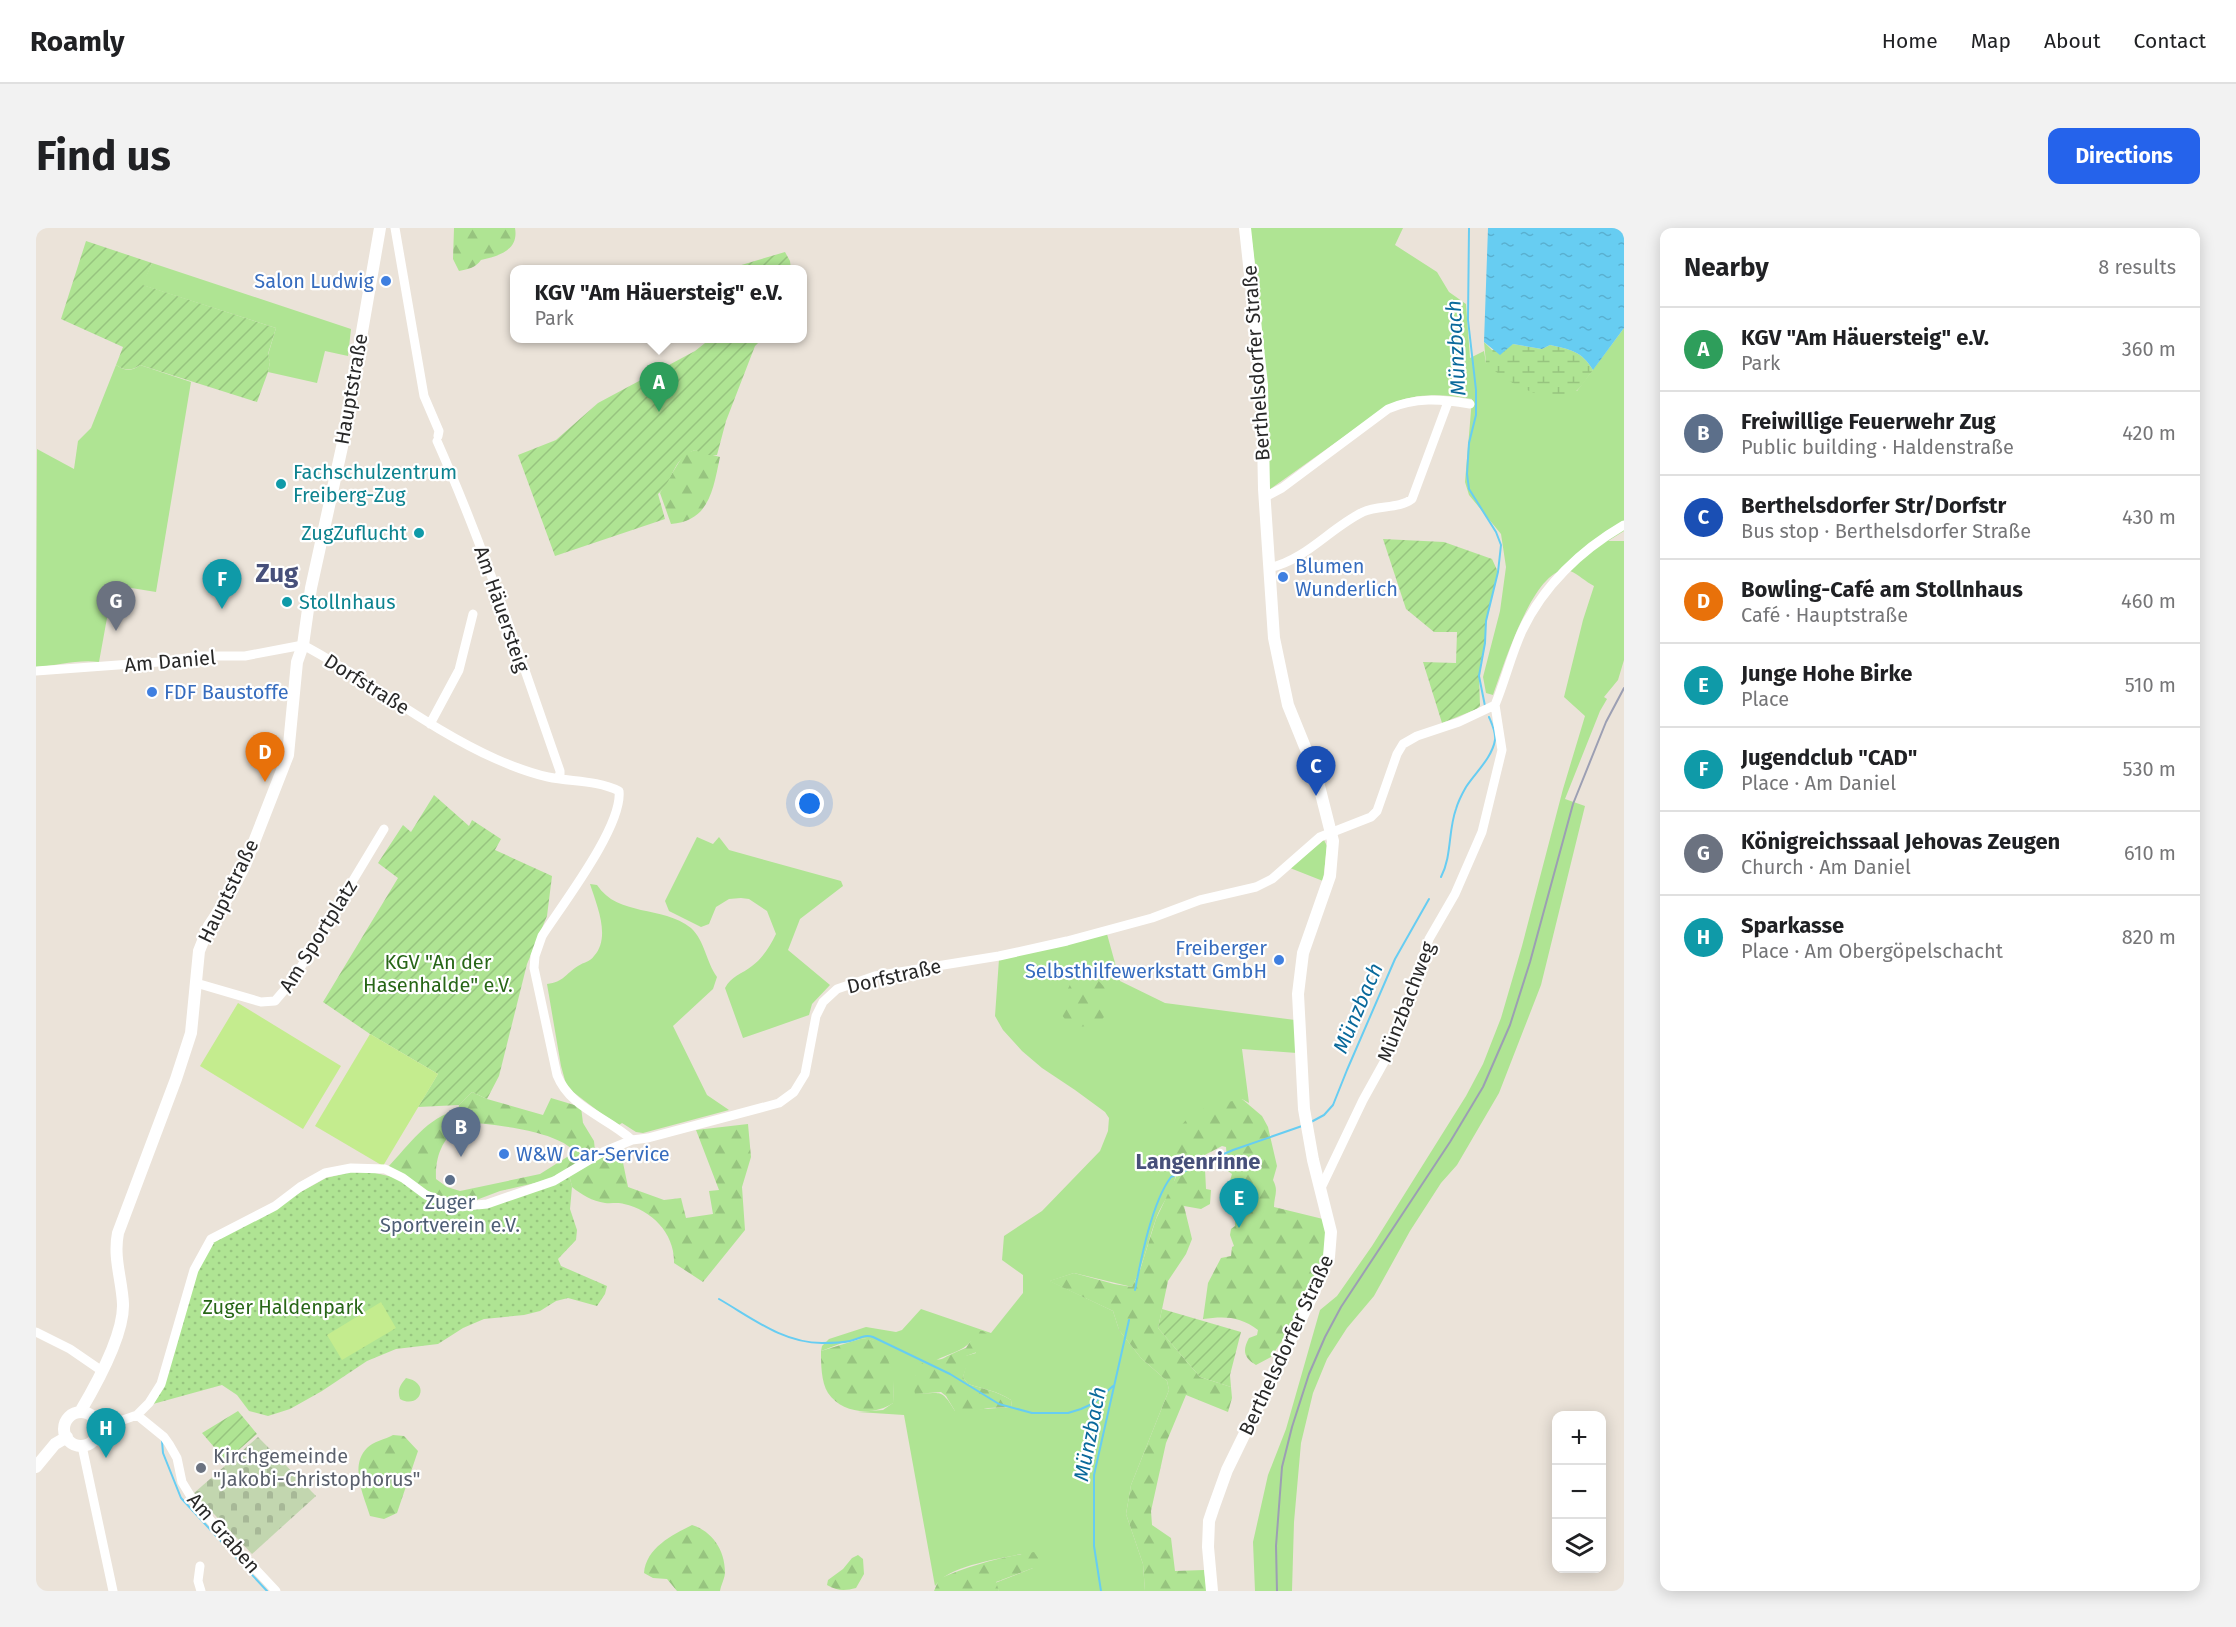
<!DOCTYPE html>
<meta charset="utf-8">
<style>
body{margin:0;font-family:"Fira Sans",sans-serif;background:#f2f2f2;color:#202124}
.controls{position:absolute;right:18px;bottom:18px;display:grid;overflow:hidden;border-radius:12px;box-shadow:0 3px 15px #0003}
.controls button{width:54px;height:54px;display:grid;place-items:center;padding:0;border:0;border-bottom:2px solid #e0e0e0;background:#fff;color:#202124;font:30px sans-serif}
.you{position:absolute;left:774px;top:576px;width:21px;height:21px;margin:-15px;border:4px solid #fff;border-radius:50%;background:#1a73e8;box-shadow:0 0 0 9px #1a73e833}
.badge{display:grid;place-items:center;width:39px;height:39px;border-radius:50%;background:#2563eb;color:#fff;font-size:20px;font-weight:700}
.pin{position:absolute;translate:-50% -50px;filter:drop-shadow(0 2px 3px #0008)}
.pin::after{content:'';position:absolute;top:32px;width:21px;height:18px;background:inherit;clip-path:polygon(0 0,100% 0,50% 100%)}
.popup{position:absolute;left:474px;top:37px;width:297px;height:78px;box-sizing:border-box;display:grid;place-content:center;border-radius:12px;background:#fff;filter:drop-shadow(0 2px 4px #0005);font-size:20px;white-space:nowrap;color:#757577}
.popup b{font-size:22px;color:#202124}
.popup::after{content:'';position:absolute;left:50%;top:100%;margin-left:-12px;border:12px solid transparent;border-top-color:#fff}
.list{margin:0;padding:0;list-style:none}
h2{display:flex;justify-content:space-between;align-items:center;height:78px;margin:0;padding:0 24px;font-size:26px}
h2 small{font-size:20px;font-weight:400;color:#757577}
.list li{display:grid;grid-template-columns:39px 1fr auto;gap:18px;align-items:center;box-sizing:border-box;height:84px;padding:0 24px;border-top:2px solid #e0e0e0}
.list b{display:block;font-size:22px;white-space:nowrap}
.list p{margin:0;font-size:20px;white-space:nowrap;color:#757577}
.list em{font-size:20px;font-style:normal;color:#757577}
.icon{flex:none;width:33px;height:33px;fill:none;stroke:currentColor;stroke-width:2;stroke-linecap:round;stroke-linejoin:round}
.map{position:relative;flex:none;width:1588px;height:1363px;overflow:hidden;border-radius:12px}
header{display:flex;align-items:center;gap:36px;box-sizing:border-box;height:84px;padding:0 30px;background:#fff;border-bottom:2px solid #e0e0e0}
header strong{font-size:28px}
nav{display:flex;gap:33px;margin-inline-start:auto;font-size:21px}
.intro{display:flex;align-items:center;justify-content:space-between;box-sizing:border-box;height:144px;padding:0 36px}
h1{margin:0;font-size:42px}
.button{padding:15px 27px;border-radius:12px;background:#2563eb;color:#fff;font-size:21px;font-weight:700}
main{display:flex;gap:36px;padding:0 36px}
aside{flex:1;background:#fff;border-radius:12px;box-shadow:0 3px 15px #0003}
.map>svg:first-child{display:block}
.grass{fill:#afe493;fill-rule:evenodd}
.forest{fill:url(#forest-firs);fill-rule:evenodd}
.wetland{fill:url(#wetland-marsh)}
.cemetery{fill:url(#cemetery-stones)}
.park{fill:url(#park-dots)}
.garden{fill:url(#garden-furrows)}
.pitch{fill:#c4ec8e}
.water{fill:url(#water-ripples)}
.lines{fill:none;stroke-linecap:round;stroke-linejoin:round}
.stream{stroke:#67cdf2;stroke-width:2}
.street{stroke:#fff;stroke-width:9}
.secondary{stroke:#fff;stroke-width:12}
.rail{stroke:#9c9fb3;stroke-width:2}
.shop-dot{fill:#3f7fe0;stroke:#fff;stroke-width:2}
.culture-dot{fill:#0f9aa8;stroke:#fff;stroke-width:2}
.service-dot{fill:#5c6f8a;stroke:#fff;stroke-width:2}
.worship-dot{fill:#6b7280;stroke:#fff;stroke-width:2}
.labels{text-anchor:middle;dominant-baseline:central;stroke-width:4.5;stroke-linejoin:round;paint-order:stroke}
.shop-label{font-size:20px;fill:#366cbe;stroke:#fff;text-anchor:start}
.street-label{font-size:20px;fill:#282828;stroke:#fff}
.culture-label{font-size:20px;fill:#0d838f;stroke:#fff;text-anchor:start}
.park-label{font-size:20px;fill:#276617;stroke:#fff}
.service-label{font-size:20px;fill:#4e5e75;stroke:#fff}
.worship-label{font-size:20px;fill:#5b616d;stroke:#fff;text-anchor:start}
.water-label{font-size:21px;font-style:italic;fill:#09699b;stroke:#fff}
.quarter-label{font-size:22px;font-weight:bold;fill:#47507a;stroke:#fff}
.district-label{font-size:26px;font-weight:bold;fill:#47507a;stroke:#fff}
</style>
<header>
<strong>Roamly</strong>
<nav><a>Home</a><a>Map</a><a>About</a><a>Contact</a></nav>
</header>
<div class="intro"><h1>Find us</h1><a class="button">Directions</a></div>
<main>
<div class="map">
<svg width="1588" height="1363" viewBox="0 0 1588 1363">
<defs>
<pattern id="forest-firs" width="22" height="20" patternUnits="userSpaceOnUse" patternTransform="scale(1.5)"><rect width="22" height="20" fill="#afe493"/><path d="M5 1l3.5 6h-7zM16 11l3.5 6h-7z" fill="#97c47f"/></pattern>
<pattern id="wetland-marsh" width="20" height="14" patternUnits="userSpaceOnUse" patternTransform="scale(1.5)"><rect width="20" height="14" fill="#afe493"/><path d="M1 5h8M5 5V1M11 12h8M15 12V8" fill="none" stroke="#97c47f"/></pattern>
<pattern id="cemetery-stones" width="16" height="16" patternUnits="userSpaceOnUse" patternTransform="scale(1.5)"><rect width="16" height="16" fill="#c2d6af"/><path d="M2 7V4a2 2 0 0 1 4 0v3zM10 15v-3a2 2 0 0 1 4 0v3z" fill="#a7b897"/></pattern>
<pattern id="park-dots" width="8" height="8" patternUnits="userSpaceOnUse" patternTransform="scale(1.5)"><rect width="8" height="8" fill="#afe493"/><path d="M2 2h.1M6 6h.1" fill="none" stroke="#97c47f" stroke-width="1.8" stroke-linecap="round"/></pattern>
<pattern id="garden-furrows" width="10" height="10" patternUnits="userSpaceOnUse" patternTransform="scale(1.5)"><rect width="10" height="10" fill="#afe493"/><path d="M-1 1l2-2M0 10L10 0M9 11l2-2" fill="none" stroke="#97c47f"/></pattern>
<pattern id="water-ripples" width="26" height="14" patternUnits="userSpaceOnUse" patternTransform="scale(1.5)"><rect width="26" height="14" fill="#67cdf2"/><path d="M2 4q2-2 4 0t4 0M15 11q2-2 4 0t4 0" fill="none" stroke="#59b0d0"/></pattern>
</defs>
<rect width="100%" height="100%" fill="#ebe3d9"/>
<path class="grass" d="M1214 0H1367L1359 17 1401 44 1413 64 1430 76 1434 130 1448 123 1450 135 1541 163 1588 100V303L1572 313H1588V432L1582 452 1568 469 1571 471 1564 483 1529 571 1549 578 1505 757 1463 865 1421 937 1405 955 1374 1003 1338 1068 1311 1100 1291 1131 1277 1165 1265 1215 1258 1294 1256 1363H1219L1217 1314 1232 1247 1250 1201 1284 1082 1301 1068 1336 1018 1430 868 1447 836 1465 790 1486 718 1527 561 1549 488 1528 469 1547 392 1558 358C1550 354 1542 346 1534 343 1499 333 1466 443 1457 467L1450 465 1447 449 1464 383 1470 339 1465 306 1433 267 1429 254 1436 171C1407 166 1378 164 1351 178L1233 262C1230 175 1227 87 1214 0Z
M116 35 315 101 312 128 289 123 281 155 232 144 234 134 232 127 240 100 106 57Z
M80 137C89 143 95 144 104 137L155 154 120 364 77 357 63 434C42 431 21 438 0 439L1 221 38 241 42 213 55 200Z
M661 609 677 616 683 609 693 622 805 653 807 658 764 691 752 722 794 757 776 776 773 787 707 810 689 760C695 748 706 746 716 738 727 730 734 718 740 706L731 683 713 671 705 670 693 671 680 679 673 696 665 699 633 683 629 673Z
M1288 612 1291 618 1287 653 1254 640Z
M554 656 561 657C582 689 626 677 655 700 669 713 670 734 681 749L677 761 637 798 671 867 693 882 607 905 600 904 586 895 583 897 566 886 537 864 530 856 525 838 511 756C528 754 529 746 542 738 548 734 554 734 558 728 575 709 561 678 554 656Z
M1071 706 1084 753 1129 775 1259 792 1261 825 1206 821 1213 875 1206 871 1140 941C1141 958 1127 973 1121 988 1112 1012 1108 1036 1096 1059L1038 1045 1014 1053 1077 1083 1083 1102 1105 1130 1131 1153 1133 1162 1095 1257 1090 1286 1107 1336 1109 1363H963L959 1355 997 1340 985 1326C962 1331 911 1338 899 1358L868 1187 822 1184 847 1182 857 1175C858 1150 858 1143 845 1121 841 1115 839 1112 831 1111 816 1109 799 1118 785 1123L786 1118 793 1111 830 1099 860 1104 866 1102 885 1081 955 1105 987 1065V1047L966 1032 968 1008 1006 983 1064 923 1072 903 1073 890 1069 884 1039 862 1006 840 986 823 967 802 959 788 963 731ZM935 1113 940 1125 929 1128 931 1134 927 1149 932 1156C947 1161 962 1163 975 1172L976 1179 919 1183C904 1158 905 1167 879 1165V1148C885 1143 892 1137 899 1133 910 1126 927 1124 935 1113Z
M370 1150C396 1155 383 1182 364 1171 361 1162 364 1157 370 1150Z"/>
<path class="forest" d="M418 0H479C483 22 463 28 445 32 439 40 433 41 423 43L417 31Z
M659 222 684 229C677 261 674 293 635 296L624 265 648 226Z
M1051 747 1059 749 1072 763 1073 782 1065 793C1048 803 1027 800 1023 778L1037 751Z
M436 864 451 871 507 887 515 870 545 879 547 895 558 913 559 923 516 951 464 963 435 974 419 972 391 964 352 939C373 917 391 889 422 882L423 877ZM427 894C454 896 521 902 539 924L504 946 424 963 411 959 400 951C399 926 408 909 427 894Z
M1206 871 1226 888 1232 899 1241 938 1237 952C1243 963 1238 968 1238 979L1287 991 1291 1008 1286 1033 1248 1110 1235 1129 1220 1137C1208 1130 1206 1123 1213 1110L1221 1107 1222 1102C1204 1088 1188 1088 1167 1091L1172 1055 1185 1030 1195 1028 1196 1019 1198 1018 1194 1007 1195 1001 1199 998C1200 984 1197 972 1202 959L1195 961 1192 959 1196 946 1192 943 1190 919 1186 918 1163 930 1169 941 1170 961 1175 962 1174 976 1165 981 1148 978 1156 1011 1150 1026 1132 1053 1122 1100 1164 1149 1195 1159 1196 1170 1192 1184 1150 1167 1130 1215 1115 1283 1116 1297 1135 1310 1139 1343 1168 1342 1171 1363H1109L1107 1336 1090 1286 1095 1257 1133 1162 1131 1153 1105 1130 1083 1102 1077 1083 1013 1053 1038 1045 1078 1056 1096 1059 1104 1042 1120 991 1140 949V941L1135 932C1138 922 1139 909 1144 900 1157 878 1184 876 1206 871Z
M712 896 715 929 706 959 709 1002 667 1054 638 1035C639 1006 616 982 588 976 582 974 575 976 569 975 556 973 546 967 536 959L533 946 584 920 592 959 628 972 645 970 650 990 677 986 673 963 683 962 660 902Z
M941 1103H947L951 1106 949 1121 930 1128 932 1134 927 1149 932 1156C947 1161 961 1163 975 1172L976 1179 952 1180 926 1186 919 1183 910 1168 905 1164 879 1166C877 1156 878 1139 888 1134 894 1131 902 1133 908 1130 917 1125 920 1124 930 1120Z
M824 1111H833L842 1114 852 1132 858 1148 857 1175C838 1188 806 1186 792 1165 785 1154 785 1135 785 1123Z
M357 1207 368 1208 382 1223 361 1285 348 1291 334 1288C328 1268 313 1238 331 1220 336 1214 350 1211 357 1207Z
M656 1297C676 1303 689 1322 689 1344 689 1350 685 1357 684 1363H641L631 1351 617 1350 608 1345C610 1320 636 1307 656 1297Z
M998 1324 1002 1330V1335L997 1340 960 1354 963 1363H898L903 1351C934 1337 966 1329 998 1324Z
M822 1327 827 1331 828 1346 820 1360C809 1363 801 1363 791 1357L792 1352 807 1341 816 1330Z"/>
<path class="wetland" d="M1448 114 1456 122 1477 116 1506 121 1514 117C1533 121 1546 123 1557 142 1552 148 1546 159 1539 164 1516 181 1467 153 1450 135Z"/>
<path class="cemetery" d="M222 1209 280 1268 216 1326 158 1265Z"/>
<path class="park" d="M315 944 339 945 366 951 420 980 452 978 533 946 536 959 534 981 541 1002 540 1012 522 1031 525 1038 571 1058 569 1066 561 1078 532 1070 520 1073 504 1083 488 1087 448 1091 427 1100 402 1116 360 1121 331 1133 286 1163 254 1181 232 1188 213 1183 201 1167 186 1157 117 1176 159 1043 177 1013 290 950Z"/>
<path class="garden" d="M50 13 116 35 107 57 240 100 232 126 234 134 232 144 221 174 104 137C95 143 90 143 80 137L87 119 25 91Z
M749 24 754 33 755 41H692Z
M674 111H726L719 118 690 193 681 227H670L659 222C636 230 638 253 622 266L629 291 519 328 482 227 520 212 562 175 659 123Z
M1347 311 1408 314 1456 331 1462 344 1450 393 1449 415 1445 433 1443 447 1444 478 1441 481 1406 495 1387 434 1420 435 1421 404H1398L1370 381Z
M398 567 433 598 436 592 465 611 459 622 516 648 511 688 491 736 463 848 451 871 436 864 423 877 382 879 402 846 334 806 287 774 362 650 342 635 367 597 375 604Z
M1126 1081 1205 1104 1194 1147 1195 1159 1164 1149 1122 1100Z
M202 1183 221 1206 190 1233 166 1205Z"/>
<path class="pitch" d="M202 775 305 838 267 901 164 838Z
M334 806 402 846 347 938 279 898Z
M345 1074 360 1100 306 1132 291 1107Z"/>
<path class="water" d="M1452 0H1588V100L1557 142C1546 123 1533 121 1514 117L1506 121 1477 116 1464 127 1448 114Z"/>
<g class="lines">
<path class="stream" d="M1433 0 1432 92 1440 162V187L1433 215 1431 246 1433 261 1460 304 1465 317 1462 344 1450 393 1449 415 1443 448 1449 478
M1405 649C1416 628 1412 603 1420 581 1422 574 1426 566 1430 559 1439 545 1456 530 1459 512 1460 504 1456 496 1453 489
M1275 894 1288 887 1297 877 1311 842 1359 731 1393 671
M1099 1062C1105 1031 1116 974 1135 949L1197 922 1266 898
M683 1071C716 1090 747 1115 786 1115 795 1115 805 1115 814 1113 823 1111 828 1106 837 1109L914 1146 963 1176 996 1185H1032L1045 1181 1058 1175 1077 1158
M126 1213 127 1225 145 1270 231 1363
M1065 1363 1058 1318V1247L1093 1092"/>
<path class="street" d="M359 0 388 168 403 203 402 208
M401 213C449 321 485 432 524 543V551
M1229 269 1246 260 1352 181C1379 169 1405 171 1434 176
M1233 340C1270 332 1294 300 1327 284 1343 277 1363 281 1376 271L1412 174
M0 443 123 434 164 428H209L267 417C333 452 391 500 460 531 476 538 494 545 512 549 536 554 560 552 583 563 587 598 526 677 506 708L499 728 498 740 521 847C534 880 571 889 596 912
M394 496 423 442 437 386
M160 755 225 774 239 773 257 752 348 601
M1284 962 1327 872 1357 818 1393 711 1419 666 1446 604 1466 522 1459 477
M0 1104 34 1121 66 1143
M101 1187 128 1209 133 1216 141 1230 146 1254 157 1272 181 1300 240 1363
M62 1201 101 1187 113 1175 125 1156 158 1042 175 1011 239 978 264 959 289 945 315 940 349 941 367 950 390 967 420 979 451 976 518 953 567 924 596 912 612 910 743 875 758 864 769 846 780 788 787 774 801 761 839 748 963 728 1031 713 1116 690 1164 672 1220 659 1236 651 1284 609 1335 589 1341 583 1361 526 1367 516 1381 508 1423 494 1459 477C1469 453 1475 427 1486 403 1507 358 1545 322 1588 297
M46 1218 77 1363
M164 1338 162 1353 165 1363"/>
<path class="secondary" d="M44 1184C60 1157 88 1107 87 1076 86 1052 77 1030 82 1005L140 851 155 805 163 723 173 698 194 666 209 637 252 527 261 434 267 417 275 360 306 219 344 0
M28 1201a17 17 0 1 1 34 0a17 17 0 1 1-34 0Z
M0 1239 19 1216 31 1209
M1176 1363 1172 1319 1173 1293 1177 1281 1191 1242 1278 1064 1293 1029 1295 1004 1277 932 1268 881 1262 766 1267 725 1294 648 1297 613 1280 546 1252 477 1238 410 1228 261 1226 157 1209 0"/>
<path class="rail" d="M1241 1363 1240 1318 1246 1239 1256 1199 1273 1146 1289 1109 1305 1079 1414 914 1447 859 1474 797 1494 734 1537 576 1570 494 1588 460"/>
</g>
<g class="shop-dot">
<circle cx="350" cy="53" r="6"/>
<circle cx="1247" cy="349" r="6"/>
<circle cx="116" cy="464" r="6"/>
<circle cx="1243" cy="732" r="6"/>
<circle cx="468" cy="926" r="6"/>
</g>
<g class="culture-dot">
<circle cx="245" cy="256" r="6"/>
<circle cx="383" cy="305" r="6"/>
<circle cx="251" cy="374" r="6"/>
</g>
<circle class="service-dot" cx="414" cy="952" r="6"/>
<circle class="worship-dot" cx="165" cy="1240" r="6"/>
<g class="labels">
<g class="shop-label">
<text x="338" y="53" text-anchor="end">Salon Ludwig</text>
<text x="1259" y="338">Blumen<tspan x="1259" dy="23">Wunderlich</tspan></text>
<text x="128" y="464">FDF Baustoffe</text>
<text x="1231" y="720" text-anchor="end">Freiberger<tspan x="1231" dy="23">Selbsthilfewerkstatt GmbH</tspan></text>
<text x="480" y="926">W&amp;W Car-Service</text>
</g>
<g class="street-label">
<text transform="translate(1220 135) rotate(-94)">Berthelsdorfer Straße</text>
<text transform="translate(315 161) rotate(-80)">Hauptstraße</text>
<text transform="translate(466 381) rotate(71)">Am Häuersteig</text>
<text transform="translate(134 433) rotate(-5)">Am Daniel</text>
<text transform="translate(331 456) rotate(32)">Dorfstraße</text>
<text transform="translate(192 663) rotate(-64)">Hauptstraße</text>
<text transform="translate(282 708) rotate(-58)">Am Sportplatz</text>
<text transform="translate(858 748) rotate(-13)">Dorfstraße</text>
<text transform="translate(1370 774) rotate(-69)">Münzbachweg</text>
<text transform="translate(1250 1117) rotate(-65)">Berthelsdorfer Straße</text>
<text transform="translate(188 1305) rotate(49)">Am Graben</text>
</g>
<g class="culture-label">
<text x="257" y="244">Fachschulzentrum<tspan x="257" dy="23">Freiberg-Zug</tspan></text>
<text x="371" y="305" text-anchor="end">ZugZuflucht</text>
<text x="263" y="374">Stollnhaus</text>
</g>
<g class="park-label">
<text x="402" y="734">KGV "An der<tspan x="402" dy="23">Hasenhalde" e.V.</tspan></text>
<text x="247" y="1079">Zuger Haldenpark</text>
</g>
<g class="service-label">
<text x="414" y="974">Zuger<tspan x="414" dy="23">Sportverein e.V.</tspan></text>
</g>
<g class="worship-label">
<text x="177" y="1228">Kirchgemeinde<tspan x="177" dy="23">"Jakobi-Christophorus"</tspan></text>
</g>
<g class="water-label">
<text transform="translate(1420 120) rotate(-93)">Münzbach</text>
<text transform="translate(1322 780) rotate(-67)">Münzbach</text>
<text transform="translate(1054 1206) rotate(-79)">Münzbach</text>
</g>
<g class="quarter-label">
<text x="1162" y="933">Langenrinne</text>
</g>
<g class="district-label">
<text x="241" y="345">Zug</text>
</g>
</g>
</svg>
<div class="controls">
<button>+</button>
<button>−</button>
<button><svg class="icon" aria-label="layers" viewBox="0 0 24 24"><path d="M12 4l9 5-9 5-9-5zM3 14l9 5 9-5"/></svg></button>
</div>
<div class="you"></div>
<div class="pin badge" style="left:623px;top:184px;background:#2e9e5b">A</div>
<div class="popup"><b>KGV &quot;Am Häuersteig&quot; e.V.</b>Park</div>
<div class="pin badge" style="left:425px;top:929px;background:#5c6f8a">B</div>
<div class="pin badge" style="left:1280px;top:568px;background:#1a4fb4">C</div>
<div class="pin badge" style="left:229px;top:554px;background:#e8710a">D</div>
<div class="pin badge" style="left:1203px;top:1000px;background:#0f9aa8">E</div>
<div class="pin badge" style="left:186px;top:381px;background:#0f9aa8">F</div>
<div class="pin badge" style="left:80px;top:403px;background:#6b7280">G</div>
<div class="pin badge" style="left:70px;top:1230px;background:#0f9aa8">H</div>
</div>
<aside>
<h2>Nearby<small>8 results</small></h2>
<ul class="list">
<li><span class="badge" style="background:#2e9e5b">A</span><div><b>KGV &quot;Am Häuersteig&quot; e.V.</b><p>Park</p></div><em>360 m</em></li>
<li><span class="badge" style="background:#5c6f8a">B</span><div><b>Freiwillige Feuerwehr Zug</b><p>Public building · Haldenstraße</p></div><em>420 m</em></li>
<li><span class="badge" style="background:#1a4fb4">C</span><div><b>Berthelsdorfer Str/Dorfstr</b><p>Bus stop · Berthelsdorfer Straße</p></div><em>430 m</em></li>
<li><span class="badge" style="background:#e8710a">D</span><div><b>Bowling-Café am Stollnhaus</b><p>Café · Hauptstraße</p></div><em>460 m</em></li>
<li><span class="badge" style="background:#0f9aa8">E</span><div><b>Junge Hohe Birke</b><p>Place</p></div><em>510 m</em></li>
<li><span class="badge" style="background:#0f9aa8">F</span><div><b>Jugendclub &quot;CAD&quot;</b><p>Place · Am Daniel</p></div><em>530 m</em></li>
<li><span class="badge" style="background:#6b7280">G</span><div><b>Königreichssaal Jehovas Zeugen</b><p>Church · Am Daniel</p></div><em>610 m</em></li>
<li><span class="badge" style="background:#0f9aa8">H</span><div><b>Sparkasse</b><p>Place · Am Obergöpelschacht</p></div><em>820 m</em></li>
</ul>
</aside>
</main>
